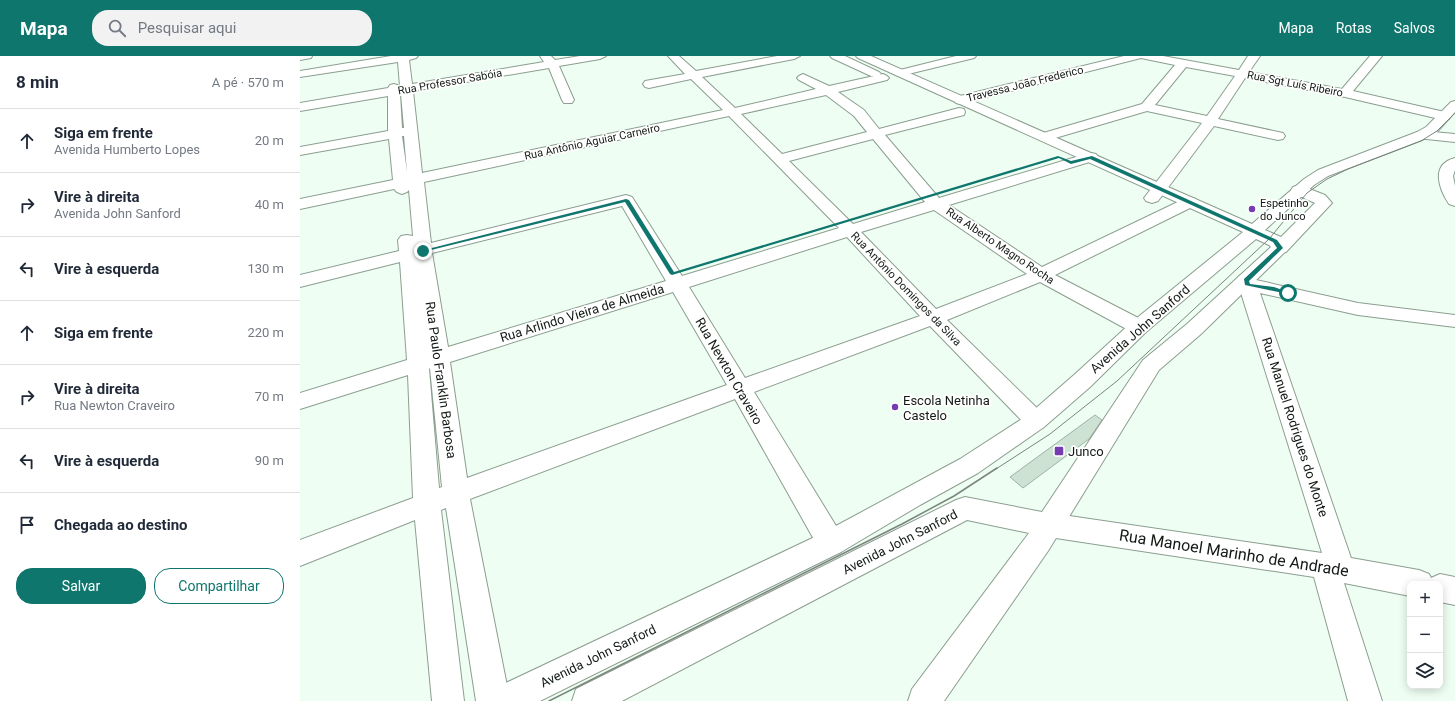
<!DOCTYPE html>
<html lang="pt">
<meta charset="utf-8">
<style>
body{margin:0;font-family:Roboto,sans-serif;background:#f2f2f3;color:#1f2937}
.controls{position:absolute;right:12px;bottom:12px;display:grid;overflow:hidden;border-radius:8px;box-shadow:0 2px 10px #0003}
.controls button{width:36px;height:36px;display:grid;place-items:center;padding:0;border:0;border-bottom:1px solid #e0e1e3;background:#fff;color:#1f2937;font:20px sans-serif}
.stop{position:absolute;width:12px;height:12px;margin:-9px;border:3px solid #0f766e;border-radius:50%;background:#fff}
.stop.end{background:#0f766e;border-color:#fff;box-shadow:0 1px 4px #0008}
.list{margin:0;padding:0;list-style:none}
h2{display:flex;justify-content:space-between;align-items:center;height:52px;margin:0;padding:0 16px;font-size:17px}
h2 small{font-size:13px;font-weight:400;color:#747a83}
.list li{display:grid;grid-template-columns:26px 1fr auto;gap:12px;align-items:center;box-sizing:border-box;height:64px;padding:0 16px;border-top:1px solid #e0e1e3}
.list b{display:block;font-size:15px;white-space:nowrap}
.list p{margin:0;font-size:13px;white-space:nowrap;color:#747a83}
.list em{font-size:13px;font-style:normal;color:#747a83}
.actions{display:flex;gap:8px;padding:12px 16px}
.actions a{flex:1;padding:9px 0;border:1px solid #0f766e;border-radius:16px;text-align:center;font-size:14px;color:#0f766e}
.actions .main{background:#0f766e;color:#fff}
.icon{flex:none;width:22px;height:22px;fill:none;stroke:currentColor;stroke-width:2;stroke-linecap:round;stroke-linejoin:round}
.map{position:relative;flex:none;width:1155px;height:645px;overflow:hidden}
header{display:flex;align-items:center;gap:24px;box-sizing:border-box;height:56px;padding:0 20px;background:#0f766e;color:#fff}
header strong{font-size:19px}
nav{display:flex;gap:22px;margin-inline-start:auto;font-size:14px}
.search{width:280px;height:36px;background:#f2f2f3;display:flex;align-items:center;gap:10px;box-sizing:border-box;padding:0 14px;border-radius:16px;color:#747a83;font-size:15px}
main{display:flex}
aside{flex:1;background:#fff}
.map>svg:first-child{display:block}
.building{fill:#cde2d2;stroke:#9eb1a3}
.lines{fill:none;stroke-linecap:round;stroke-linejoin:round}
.minor-casing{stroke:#8b9e90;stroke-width:2}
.major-casing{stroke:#8b9e90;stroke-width:2}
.minor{fill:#fff;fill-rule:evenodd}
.major{fill:#fff;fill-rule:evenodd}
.tram-far1{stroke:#7a857d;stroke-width:1}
.tram{stroke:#7a857d;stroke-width:1.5}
.route{fill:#0f766e}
.poi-dot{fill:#753cb2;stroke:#fff;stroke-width:1.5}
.labels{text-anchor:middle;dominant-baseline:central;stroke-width:3.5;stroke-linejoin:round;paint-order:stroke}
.far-street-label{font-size:11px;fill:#131a15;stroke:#fff}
.far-poi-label{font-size:11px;fill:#131a15;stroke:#fff;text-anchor:start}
.street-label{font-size:13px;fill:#131a15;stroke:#fff}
.poi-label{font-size:13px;fill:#131a15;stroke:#fff;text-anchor:start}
.near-street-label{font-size:16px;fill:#131a15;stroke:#fff}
</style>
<header>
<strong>Mapa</strong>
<div class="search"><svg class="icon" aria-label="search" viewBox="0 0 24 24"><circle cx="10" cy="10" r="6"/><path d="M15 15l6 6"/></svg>Pesquisar aqui</div>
<nav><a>Mapa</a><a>Rotas</a><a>Salvos</a></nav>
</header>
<main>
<aside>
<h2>8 min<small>A pé · 570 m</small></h2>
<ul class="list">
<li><svg class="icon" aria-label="ahead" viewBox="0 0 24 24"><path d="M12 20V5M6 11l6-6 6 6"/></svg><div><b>Siga em frente</b><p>Avenida Humberto Lopes</p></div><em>20 m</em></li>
<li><svg class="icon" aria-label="right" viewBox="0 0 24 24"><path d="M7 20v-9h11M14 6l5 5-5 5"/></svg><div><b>Vire à direita</b><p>Avenida John Sanford</p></div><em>40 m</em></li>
<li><svg class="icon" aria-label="left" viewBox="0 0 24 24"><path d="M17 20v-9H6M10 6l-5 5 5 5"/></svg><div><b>Vire à esquerda</b></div><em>130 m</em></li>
<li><svg class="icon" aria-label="ahead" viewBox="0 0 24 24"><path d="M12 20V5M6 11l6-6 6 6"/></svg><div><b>Siga em frente</b></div><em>220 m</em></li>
<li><svg class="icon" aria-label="right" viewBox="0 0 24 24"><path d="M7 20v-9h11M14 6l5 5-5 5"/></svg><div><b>Vire à direita</b><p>Rua Newton Craveiro</p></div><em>70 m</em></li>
<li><svg class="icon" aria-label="left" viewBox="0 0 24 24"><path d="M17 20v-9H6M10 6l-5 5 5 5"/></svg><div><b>Vire à esquerda</b></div><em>90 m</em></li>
<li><svg class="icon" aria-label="arrive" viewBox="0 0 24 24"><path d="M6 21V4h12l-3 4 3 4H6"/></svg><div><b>Chegada ao destino</b></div></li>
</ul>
<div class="actions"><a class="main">Salvar</a><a>Compartilhar</a></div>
</aside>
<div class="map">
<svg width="1155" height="645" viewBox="0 0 1155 645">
<rect width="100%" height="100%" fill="#eefef2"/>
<path class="building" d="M795 359 802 364 789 383 723 432 710 421Z"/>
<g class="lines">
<g class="minor-casing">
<path id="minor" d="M91 0H118L116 2 109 4 112 28 244 6 240 0H251L255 4 280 0H306L300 3 259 10 274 44 272 47H264L262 44 249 12 113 35 122 117 423 54 391 23 349 32 345 31 343 28 345 25 385 18 368 0H379L396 15 477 0H500L494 3 402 21 435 52 516 33 499 24 497 22 499 20 503 18 529 30 583 18 587 20 589 22 587 24 538 36 564 54 579 73 659 52 664 53 665 56 664 59 585 79 639 142 786 98 791 97 796 98 798 101 796 104 649 149 742 211 884 143 890 141 896 143 898 146 896 149 755 219 846 266 849 271 846 276 839 278 832 276 740 226 647 264 744 359 748 365 744 371 736 374 728 371 630 270 454 336 541 478 545 487 541 496 531 499 521 496 435 343 170 443 210 645H176L146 452 141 454 164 645H132L115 464 0 510V484L113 442 108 319 0 353V337L107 304 100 206 0 231V219L99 195 98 184 101 180 107 179 113 180 109 134 107 136 102 138 97 136 94 133 0 153V143L93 124 89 83 0 99V91L88 75V40L0 55V47L88 32 90 29 94 28 100 30 98 6 0 21V15ZM101 38 104 72H102L100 38ZM526 39 554 60 567 76 482 98 441 58ZM429 60 539 172 382 220 332 141 326 139 131 187 124 126ZM102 80H104L107 116ZM573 83 625 146 553 168 489 105ZM322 150 366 225 148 291 132 197ZM634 154 727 218 636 253 561 176ZM547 181 620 260 445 322 389 231ZM373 236 427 329 167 422 150 306ZM130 312 142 431 139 432 129 313Z
M656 0H676L674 2 600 20 596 19 594 17 596 15Z
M824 0H863L939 14 948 0H960L949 16 1042 33 1070 0H1082L1053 35 1149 57 1151 60 1149 63 1144 64 1045 41 945 22 918 63 983 77 985 80 983 83 978 84 914 70 858 145 852 147 846 145 844 142 902 67 847 55 745 85 740 84 738 81 740 78 842 48 875 9 841 2 660 48 656 47 654 44 656 41ZM886 11 935 20 907 60 855 49Z
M1122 75 1155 78V86L1117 82 1115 79 1117 76Z
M1155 102V114L1153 120 1155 130V150L1149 148C1139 133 1130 108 1155 102Z
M999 129 1025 139 1032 147 986 196 980 197 974 196 971 192 974 188 1015 147 993 137 991 134 993 131Z
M946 218 953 220 956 224 1058 247 1155 259V271L1058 259 960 237 1051 502 1119 514 1129 518 1131 522 1140 518 1155 521V549L1140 546V528H1110V540L1044 527 1082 645H1048L1014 521 749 481 739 477 736 469 739 461 749 457 1022 497 937 224 939 220Z"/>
</g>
<g class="major-casing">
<path id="major" d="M0 0H12L11 2 0 4Z
M530 0H545L579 16 581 18 579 20H571L532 2Z
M556 0H571L952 168 1004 123 1018 114 1117 76 1126 71 1151 46 1155 45V56L1136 77 1127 82 1028 120 1014 129 965 174 981 181 989 192 901 278 859 314 748 495 644 645H608L612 633 729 477 667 464 322 645H272L276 633 656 444 665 441 742 456 843 304 887 268 971 191 969 189 956 183 846 276 790 331 744 371 678 417 620 449 541 496 240 645H188L193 633 521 478 660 403 728 359 774 319 832 266 943 176 558 2Z"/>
</g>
<use href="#minor" class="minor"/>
<use href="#major" class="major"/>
<path class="tram-far1" d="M696 413 750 378 817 325 969 183 1007 137 1027 123 1048 113 1121 85 1137 75 1155 57"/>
<path class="tram" d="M249 645 602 468 654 440 697 412"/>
</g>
<path class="route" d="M758 100 771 105 792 100 977 184 983 192 949 225 950 228 974 231 991 237 988 238 945 229 944 223 977 192 973 186 790 103 771 108 759 102 372 219 370 218 325 146 123 196 120 195 326 143 329 144 374 216Z"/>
<g class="poi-dot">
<circle cx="952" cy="153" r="4"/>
<circle cx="595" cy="351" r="4"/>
<rect x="754" y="390" width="10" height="10" rx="2"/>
</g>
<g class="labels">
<g class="far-street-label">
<text transform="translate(150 26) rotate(-10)">Rua Professor Sabóia</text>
<text transform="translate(725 28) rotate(-14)">Travessa João Frederico</text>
<text transform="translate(995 28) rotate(11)">Rua Sgt Luís Ribeiro</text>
<text transform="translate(292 86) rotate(-12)">Rua Antônio Aguiar Carneiro</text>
<text transform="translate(700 190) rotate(34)">Rua Alberto Magno Rocha</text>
<text transform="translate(606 233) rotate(46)">Rua Antônio Domingos da Silva</text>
</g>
<g class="far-poi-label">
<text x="960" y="147">Espetinho<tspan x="960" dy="13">do Junco</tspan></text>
</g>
<g class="street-label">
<text transform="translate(282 257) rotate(-17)">Rua Arlindo Vieira de Almeida</text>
<text transform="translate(840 273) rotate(-41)">Avenida John Sanford</text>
<text transform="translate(429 315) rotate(60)">Rua Newton Craveiro</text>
<text transform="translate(141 324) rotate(82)">Rua Paulo Franklin Barbosa</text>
<text transform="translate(995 371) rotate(72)">Rua Manuel Rodrigues do Monte</text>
<text transform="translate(600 486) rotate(-27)">Avenida John Sanford</text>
<text transform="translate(298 600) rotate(-26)">Avenida John Sanford</text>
</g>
<g class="poi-label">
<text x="603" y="344">Escola Netinha<tspan x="603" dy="15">Castelo</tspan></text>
<text x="768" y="395">Junco</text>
</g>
<g class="near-street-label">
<text transform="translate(934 497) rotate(9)">Rua Manoel Marinho de Andrade</text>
</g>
</g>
</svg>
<div class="controls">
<button>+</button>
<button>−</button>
<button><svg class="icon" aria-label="layers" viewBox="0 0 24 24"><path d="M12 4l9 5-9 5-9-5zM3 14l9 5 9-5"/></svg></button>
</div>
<div class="stop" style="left:988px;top:237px"></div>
<div class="stop end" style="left:123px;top:195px"></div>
</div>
</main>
